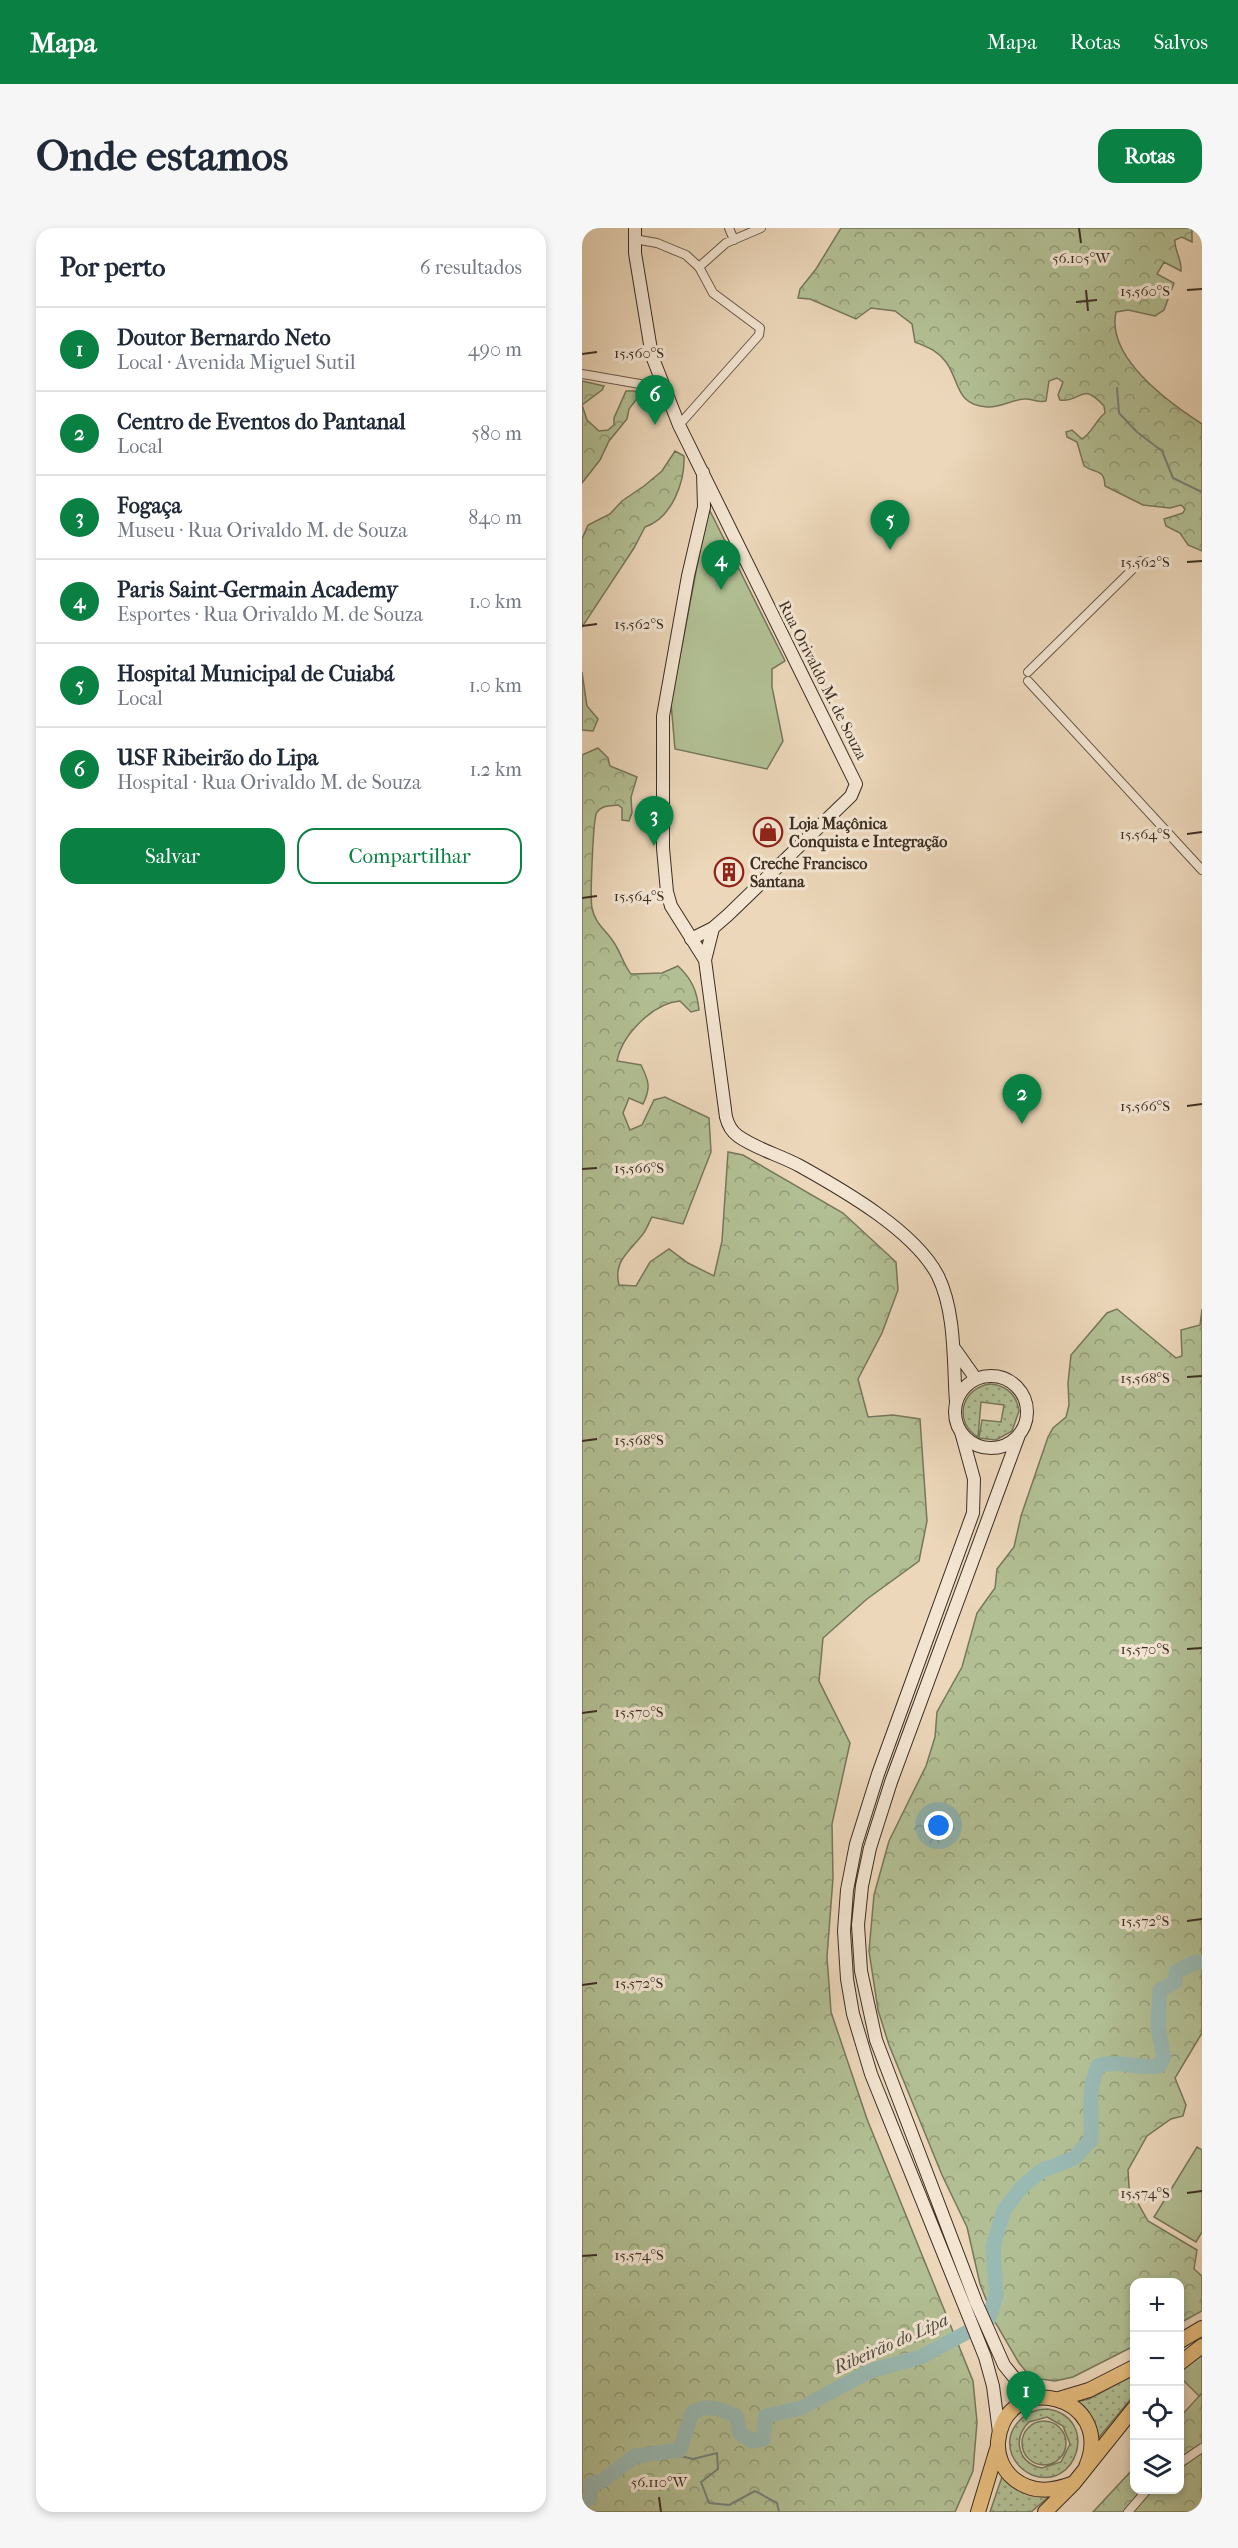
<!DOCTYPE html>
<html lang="pt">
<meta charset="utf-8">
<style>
body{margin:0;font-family:"IM FELL French Canon",serif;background:#f6f6f7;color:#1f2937}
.controls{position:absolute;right:18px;bottom:18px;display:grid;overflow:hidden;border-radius:12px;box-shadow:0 3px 9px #0003}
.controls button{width:54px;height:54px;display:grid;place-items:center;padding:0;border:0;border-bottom:2px solid #e0e1e3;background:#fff;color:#1f2937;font:30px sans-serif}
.you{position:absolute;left:357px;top:1598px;width:21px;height:21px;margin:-15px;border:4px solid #fff;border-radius:50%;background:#1a73e8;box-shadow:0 0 0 9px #1a73e833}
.badge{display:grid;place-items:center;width:39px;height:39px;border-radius:50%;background:#0b8043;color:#fff;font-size:20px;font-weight:700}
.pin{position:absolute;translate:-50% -50px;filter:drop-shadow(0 2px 3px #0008)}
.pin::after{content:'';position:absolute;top:32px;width:21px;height:18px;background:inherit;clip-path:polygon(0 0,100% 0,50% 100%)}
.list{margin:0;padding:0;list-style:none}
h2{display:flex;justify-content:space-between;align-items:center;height:78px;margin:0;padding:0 24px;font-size:26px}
h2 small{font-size:20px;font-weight:400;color:#747a83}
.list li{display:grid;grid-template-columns:39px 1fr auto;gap:18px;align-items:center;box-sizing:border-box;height:84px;padding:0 24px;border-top:2px solid #e0e1e3}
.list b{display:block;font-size:22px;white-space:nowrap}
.list p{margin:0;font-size:20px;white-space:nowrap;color:#747a83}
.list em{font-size:20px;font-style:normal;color:#747a83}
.actions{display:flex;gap:12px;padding:18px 24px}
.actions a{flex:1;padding:14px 0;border:2px solid #0b8043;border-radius:18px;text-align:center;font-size:21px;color:#0b8043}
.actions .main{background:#0b8043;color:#fff}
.icon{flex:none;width:33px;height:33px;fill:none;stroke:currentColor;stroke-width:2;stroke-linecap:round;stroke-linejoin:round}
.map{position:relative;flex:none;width:620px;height:2284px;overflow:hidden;border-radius:18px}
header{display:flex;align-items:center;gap:36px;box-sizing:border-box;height:84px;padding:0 30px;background:#0b8043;color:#fff}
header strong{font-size:28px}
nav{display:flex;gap:33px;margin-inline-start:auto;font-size:21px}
.intro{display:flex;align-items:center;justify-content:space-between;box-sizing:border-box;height:144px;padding:0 36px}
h1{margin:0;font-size:42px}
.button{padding:15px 27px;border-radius:18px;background:#0b8043;color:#fff;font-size:21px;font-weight:700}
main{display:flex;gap:36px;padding:0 36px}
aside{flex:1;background:#fff;border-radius:18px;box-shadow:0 3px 9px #0003}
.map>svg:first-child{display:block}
.grass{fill:url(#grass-dots);stroke:#77775c;stroke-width:1.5;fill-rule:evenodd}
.forest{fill:url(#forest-crowns);stroke:#77775c;stroke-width:1.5}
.park{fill:#b2bf94;stroke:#77775c;stroke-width:1.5}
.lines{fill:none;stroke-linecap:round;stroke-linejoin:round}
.stream{stroke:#74827a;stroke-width:2}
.river{stroke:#99b9b3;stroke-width:15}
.minor-casing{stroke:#68594a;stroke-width:10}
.secondary-casing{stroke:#3c2f24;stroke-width:14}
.trunk-casing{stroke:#3c2f24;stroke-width:16}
.minor{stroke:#f3e5d2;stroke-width:8}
.secondary{stroke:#f3e5d2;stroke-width:12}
.trunk{stroke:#e6bc7d;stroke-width:14}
.ticks{fill:none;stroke:#3c2f24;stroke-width:2}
.labels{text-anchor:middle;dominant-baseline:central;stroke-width:6;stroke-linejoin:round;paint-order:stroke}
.street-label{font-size:16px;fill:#3c2f24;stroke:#f3e5d2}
.poi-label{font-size:16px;font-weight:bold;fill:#3c2f24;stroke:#f3e5d2;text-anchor:start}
.water-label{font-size:18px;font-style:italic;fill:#4f4b41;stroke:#f3e5d2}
.ticks-label{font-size:15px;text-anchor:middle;fill:#3c2f24;stroke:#f3e5d2;stroke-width:6;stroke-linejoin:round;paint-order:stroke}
</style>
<header>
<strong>Mapa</strong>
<nav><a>Mapa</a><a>Rotas</a><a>Salvos</a></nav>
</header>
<div class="intro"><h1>Onde estamos</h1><a class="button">Rotas</a></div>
<main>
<aside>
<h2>Por perto<small>6 resultados</small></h2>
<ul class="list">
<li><span class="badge">1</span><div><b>Doutor Bernardo Neto</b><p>Local · Avenida Miguel Sutil</p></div><em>490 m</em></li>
<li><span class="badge">2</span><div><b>Centro de Eventos do Pantanal</b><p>Local</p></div><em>580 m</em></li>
<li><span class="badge">3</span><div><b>Fogaça</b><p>Museu · Rua Orivaldo M. de Souza</p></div><em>840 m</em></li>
<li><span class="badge">4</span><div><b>Paris Saint-Germain Academy</b><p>Esportes · Rua Orivaldo M. de Souza</p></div><em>1.0 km</em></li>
<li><span class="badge">5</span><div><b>Hospital Municipal de Cuiabá</b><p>Local</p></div><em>1.0 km</em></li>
<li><span class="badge">6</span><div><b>USF Ribeirão do Lipa</b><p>Hospital · Rua Orivaldo M. de Souza</p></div><em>1.2 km</em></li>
</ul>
<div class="actions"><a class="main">Salvar</a><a>Compartilhar</a></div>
</aside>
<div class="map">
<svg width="620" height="2284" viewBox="0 0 620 2284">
<defs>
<pattern id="grass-dots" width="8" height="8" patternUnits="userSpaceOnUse" patternTransform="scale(1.5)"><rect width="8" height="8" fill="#b2bf94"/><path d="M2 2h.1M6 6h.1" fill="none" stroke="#929c79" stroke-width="1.8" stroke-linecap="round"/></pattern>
<pattern id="forest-crowns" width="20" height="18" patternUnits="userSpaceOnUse" patternTransform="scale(1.5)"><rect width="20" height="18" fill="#b2bf94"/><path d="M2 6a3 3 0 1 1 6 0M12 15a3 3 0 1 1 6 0" fill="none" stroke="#929c79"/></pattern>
</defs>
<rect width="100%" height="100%" fill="#ecd7ba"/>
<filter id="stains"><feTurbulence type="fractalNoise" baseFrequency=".00333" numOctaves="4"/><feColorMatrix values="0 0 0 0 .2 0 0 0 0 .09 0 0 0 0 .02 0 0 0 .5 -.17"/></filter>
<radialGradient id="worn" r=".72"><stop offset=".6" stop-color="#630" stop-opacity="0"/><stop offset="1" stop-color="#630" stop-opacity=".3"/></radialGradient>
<path class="grass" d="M408 1156C424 1157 435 1167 437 1183L430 1203 414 1212 397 1210 400 1192 419 1194 422 1177 399 1174 396 1209C371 1194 379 1160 408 1156Z
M552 2147V2167L514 2213 494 2174 507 2171Z
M466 2181C518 2190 495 2264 450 2247 441 2243 434 2236 430 2227 421 2203 441 2181 466 2181ZM465 2189 481 2198 488 2216 479 2234 460 2240C436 2235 430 2211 447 2194Z
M440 2215a22 22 0 1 1 44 0a22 22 0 1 1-44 0Z
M421 2246 470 2266 449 2284H408Z"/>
<path class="forest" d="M259 0H610V14L600 9 593 12C592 22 600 31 599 43L582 34 575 46 592 55 582 82 573 88 546 82 534 84C524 130 586 174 620 196V323L606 317 598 305 584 298 582 291 601 285 603 281 599 277 588 280 561 277 523 258C522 240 514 246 502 238L495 214 485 209 484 204 490 202 500 211C510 205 513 193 523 185L522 178C498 152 501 175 478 172L476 167 481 154 475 150 467 153 464 173C455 175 450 170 442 171 429 172 418 180 405 179 373 177 378 153 364 134 355 122 345 119 333 114L330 96 313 83 289 80 274 91 228 71 216 70 218 61 234 41Z
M0 153 22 158 20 162 0 177 5 192 17 203 26 202 32 197V190L44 163H53L57 168 47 181 45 191 27 213 18 232 0 255Z
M93 223 102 228C103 254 90 290 63 299L52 320 0 399V311L6 297 28 286 40 273 62 258 80 243Z
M0 444 5 478 16 491 11 503 0 502Z
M16 520 26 530 28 538 55 549 49 569 50 585 47 593 40 592V580L36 577C29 578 20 577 15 584 11 589 8 670 10 680 13 697 27 704 34 718 40 728 42 737 49 746L80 745 96 738C110 751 115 763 117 782L109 784 98 773C71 775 40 807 35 833L59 837C67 853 69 860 61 876L47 870 41 885 48 902 60 897 72 872 83 869 127 890 129 924 101 996 70 989C67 994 65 1001 61 1006 47 1024 31 1033 37 1057L54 1058 68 1034 87 1021 106 1035 132 1048 140 1013 146 924 161 927 261 985 314 1034 316 1062 300 1105 276 1151 286 1189 311 1187 338 1191 345 1293 337 1333 285 1371 241 1410 237 1453 268 1515 250 1596 251 1650 245 1729 249 1784 285 1891 391 2153 395 2194 391 2243 373 2284H0V527Z
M535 1081 594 1130 600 1128 599 1102 618 1097 620 1081V1805L593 1850 604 1877 601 1888 589 1891 565 1908 546 1942 547 1959 566 1993 615 2022 612 2041 620 2048V2083L598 2095V2054H552V2118L491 2149 473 2153 458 2151 446 2146 437 2135 413 2094 398 2056 385 1999 360 1947 307 1817 296 1782 287 1723 292 1667 307 1613 344 1538 353 1509 355 1484 380 1439 395 1385 413 1360 415 1341 432 1319 439 1288 466 1209 471 1200 484 1189 487 1177 486 1155 489 1127 525 1085Z
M620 2165V2284H511L552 2240V2262H598V2189Z"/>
<path class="park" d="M128 283 203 433 190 441V459L201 513 185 541 93 521 89 475 124 291Z
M615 1919 620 1922V2004L614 2014 572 1989Z
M620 2125V2165L617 2168 598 2149V2143Z"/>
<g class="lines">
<path class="stream" d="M535 160 537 185 555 204 580 223 591 250 620 264
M85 2225 111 2231 135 2225 136 2241 119 2254 127 2275 147 2277 173 2263 195 2275 197 2284"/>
<path class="river" d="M0 2275 8 2270 9 2256 20 2253 53 2228 98 2222 110 2185C127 2175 137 2181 154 2188L158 2205 170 2213 181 2211 184 2188 219 2180 288 2143 339 2129 406 2093 414 2067 411 2019 422 1982 439 1960 459 1943 492 1930 509 1912C510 1885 505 1864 516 1838 536 1831 556 1841 577 1838L582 1829 576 1799 578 1762 593 1754 594 1744 611 1735 620 1734"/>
<g class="minor-casing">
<path id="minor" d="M147 0 152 12
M52 11 75 15 104 27 117 39 131 65 178 100 177 107 97 197
M117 39 144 15 179 0
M0 146 81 160
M446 444 559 333
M446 453 620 642
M598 2235 620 2220
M546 2284 565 2262"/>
</g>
<g class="secondary-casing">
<path id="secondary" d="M53 0V25L70 128 97 197 274 556 269 568 146 687 131 700 109 711
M121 244 122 279 106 348 81 488V620L85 664 89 678 123 732 144 889C146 897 149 903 156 908 174 921 198 927 218 938 261 962 333 1003 356 1048 374 1085 371 1134 374 1174
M123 732 131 700
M372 1120 394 1151
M373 1184a36 36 0 1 1 72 0a36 36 0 1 1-72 0Z
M379 1204 392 1251 391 1285 296 1546 274 1616 265 1662 262 1703 265 1751 271 1786 289 1846 403 2129 411 2158 417 2204
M437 1207 309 1554 288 1620 280 1658 276 1697 279 1743 294 1812 394 2074 422 2137 434 2152 459 2169"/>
</g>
<g class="trunk-casing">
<path id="trunk" d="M598 2113 620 2100
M598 2135 620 2118
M477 2171 507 2162 552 2139
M492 2255C471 2263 451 2266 432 2251 421 2242 415 2228 416 2214 423 2140 535 2166 504 2239
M396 2284 415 2221
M463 2284 492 2255 552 2180"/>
</g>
<use href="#minor" class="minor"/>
<use href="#secondary" class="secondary"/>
<use href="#trunk" class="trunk"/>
</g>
<path class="ticks" d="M497 0 499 15M504 62 506 83M605 62 620 61M494 74 515 72M0 126 15 124M605 334 620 333M0 398 15 396M605 606 620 604M0 670 15 668M605 878 620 876M0 941 15 940M605 1149 620 1148M0 1213 15 1211M605 1421 620 1420M0 1485 15 1483M605 1693 620 1691M0 1757 15 1755M605 1965 620 1963M0 2028 15 2027M77 2269 79 2284"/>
<defs>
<g id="shop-ring" transform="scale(1.5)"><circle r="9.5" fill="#f3e5d2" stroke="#8f2418" stroke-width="1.5"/><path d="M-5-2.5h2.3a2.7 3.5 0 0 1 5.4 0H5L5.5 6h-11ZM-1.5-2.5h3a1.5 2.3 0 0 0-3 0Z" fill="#8f2418"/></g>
<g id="building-ring" transform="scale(1.5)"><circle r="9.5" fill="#f3e5d2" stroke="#8f2418" stroke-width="1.5"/><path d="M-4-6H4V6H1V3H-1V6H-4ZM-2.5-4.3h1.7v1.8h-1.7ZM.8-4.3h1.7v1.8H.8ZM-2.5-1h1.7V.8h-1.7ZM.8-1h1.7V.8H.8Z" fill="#8f2418"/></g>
</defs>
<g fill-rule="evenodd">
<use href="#shop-ring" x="186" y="604"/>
<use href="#building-ring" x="147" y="644"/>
</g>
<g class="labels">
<g class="street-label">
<text transform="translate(241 452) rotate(63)">Rua Orivaldo M. de Souza</text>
</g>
<g class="poi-label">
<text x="207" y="595">Loja Maçônica<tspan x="207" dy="18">Conquista e Integração</tspan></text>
<text x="168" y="635">Creche Francisco<tspan x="168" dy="18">Santana</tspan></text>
</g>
<g class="water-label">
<text transform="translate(309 2116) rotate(-24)">Ribeirão do Lipa</text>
</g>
</g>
<g class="ticks-label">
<text x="499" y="35">56.105°W</text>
<text x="563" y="68">15.560°S</text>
<text x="57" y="130">15.560°S</text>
<text x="563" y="339">15.562°S</text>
<text x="57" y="401">15.562°S</text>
<text x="563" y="611">15.564°S</text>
<text x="57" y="673">15.564°S</text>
<text x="563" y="883">15.566°S</text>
<text x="57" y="945">15.566°S</text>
<text x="563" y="1155">15.568°S</text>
<text x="57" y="1217">15.568°S</text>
<text x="563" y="1426">15.570°S</text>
<text x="57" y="1489">15.570°S</text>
<text x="563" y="1698">15.572°S</text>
<text x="57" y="1760">15.572°S</text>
<text x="563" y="1970">15.574°S</text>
<text x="57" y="2032">15.574°S</text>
<text x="77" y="2259">56.110°W</text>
</g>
<rect width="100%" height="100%" filter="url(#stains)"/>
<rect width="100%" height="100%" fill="url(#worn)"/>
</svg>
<div class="controls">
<button>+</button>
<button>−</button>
<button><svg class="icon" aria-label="locate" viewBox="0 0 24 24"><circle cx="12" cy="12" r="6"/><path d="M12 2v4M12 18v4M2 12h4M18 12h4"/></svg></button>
<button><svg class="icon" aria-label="layers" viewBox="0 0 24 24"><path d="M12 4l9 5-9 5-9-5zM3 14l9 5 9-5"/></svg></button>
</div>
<div class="you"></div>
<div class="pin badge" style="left:444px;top:2193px">1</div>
<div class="pin badge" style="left:440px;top:896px">2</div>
<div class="pin badge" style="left:72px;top:618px">3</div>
<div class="pin badge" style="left:139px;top:362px">4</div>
<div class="pin badge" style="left:308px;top:322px">5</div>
<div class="pin badge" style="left:73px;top:197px">6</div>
</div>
</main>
